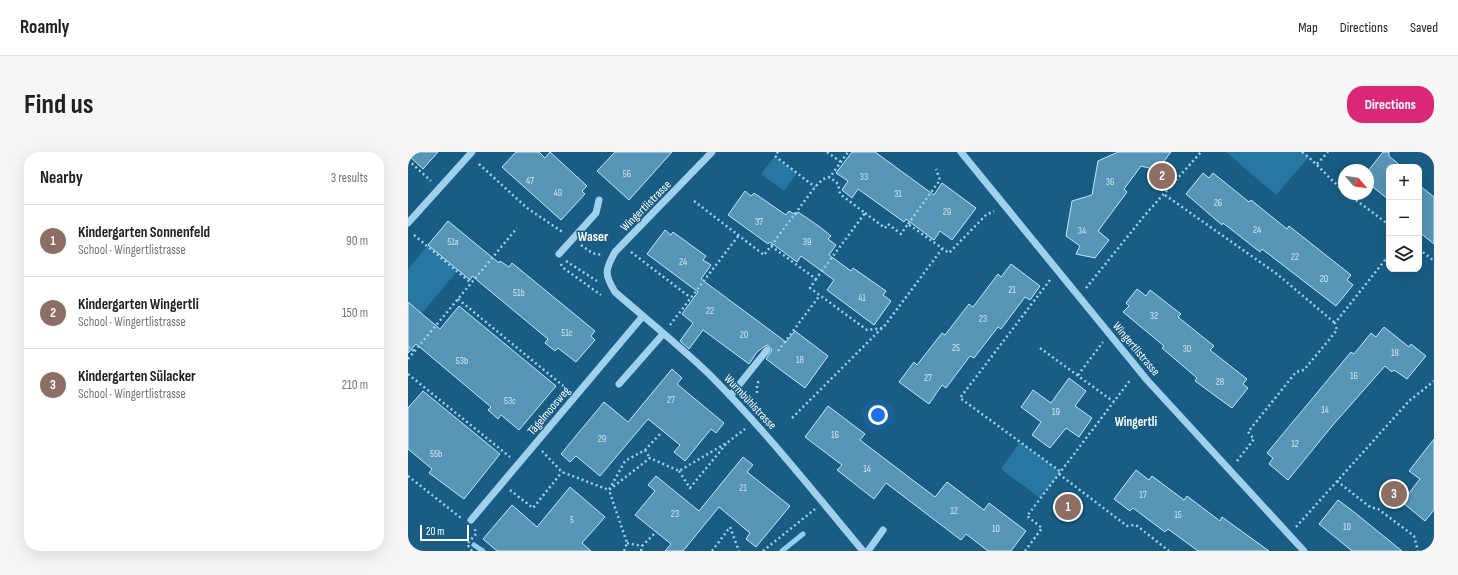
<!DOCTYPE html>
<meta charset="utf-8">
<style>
body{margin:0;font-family:"Sofia Sans Condensed",sans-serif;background:#f6f6f6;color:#202124}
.controls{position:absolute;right:12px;top:12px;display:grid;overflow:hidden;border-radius:8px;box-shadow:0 4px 16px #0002}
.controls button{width:36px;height:36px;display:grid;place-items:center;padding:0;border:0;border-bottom:1px solid #e0e0e0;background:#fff;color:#202124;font:20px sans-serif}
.compass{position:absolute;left:930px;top:12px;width:36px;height:36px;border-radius:50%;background:#fff;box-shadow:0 4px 16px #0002;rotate:119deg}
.scale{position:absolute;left:12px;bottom:10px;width:49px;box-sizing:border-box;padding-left:4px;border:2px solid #fff;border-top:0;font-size:11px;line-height:14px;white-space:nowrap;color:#fff;-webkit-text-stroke:3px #195d85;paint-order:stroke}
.you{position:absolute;left:470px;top:263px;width:14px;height:14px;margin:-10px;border:3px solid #fff;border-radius:50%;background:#1a73e8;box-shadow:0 0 0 6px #1a73e833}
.badge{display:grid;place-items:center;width:26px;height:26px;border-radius:50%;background:#db2777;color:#fff;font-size:13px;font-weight:700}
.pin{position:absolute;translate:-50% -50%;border:2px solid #fff;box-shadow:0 1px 4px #0006}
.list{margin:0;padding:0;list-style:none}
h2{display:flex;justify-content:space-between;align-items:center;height:52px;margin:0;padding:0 16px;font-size:17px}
h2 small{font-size:13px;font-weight:400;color:#757577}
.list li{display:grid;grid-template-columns:26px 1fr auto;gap:12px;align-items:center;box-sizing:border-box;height:72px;padding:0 16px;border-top:1px solid #e0e0e0}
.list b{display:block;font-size:15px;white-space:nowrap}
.list p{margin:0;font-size:13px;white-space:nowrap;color:#757577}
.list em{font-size:13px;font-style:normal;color:#757577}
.icon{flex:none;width:22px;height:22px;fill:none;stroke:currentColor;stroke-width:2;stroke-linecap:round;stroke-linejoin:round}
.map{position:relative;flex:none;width:1026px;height:399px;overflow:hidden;border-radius:16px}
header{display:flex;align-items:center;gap:24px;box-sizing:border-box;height:56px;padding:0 20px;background:#fff;border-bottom:1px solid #e0e0e0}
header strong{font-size:19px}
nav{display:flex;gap:22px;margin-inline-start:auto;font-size:14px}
.intro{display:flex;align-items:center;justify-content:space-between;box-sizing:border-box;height:96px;padding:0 24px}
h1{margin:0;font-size:28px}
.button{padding:10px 18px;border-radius:16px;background:#db2777;color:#fff;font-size:14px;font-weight:700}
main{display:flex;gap:24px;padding:0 24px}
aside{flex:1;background:#fff;border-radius:16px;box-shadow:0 4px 16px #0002}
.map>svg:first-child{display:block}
.green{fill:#2877a2}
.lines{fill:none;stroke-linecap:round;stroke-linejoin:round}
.stream{stroke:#91cfee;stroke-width:5}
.building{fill:#5795b7;stroke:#c4e6f9}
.path{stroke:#9fd1ec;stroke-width:2.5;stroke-dasharray:2 3;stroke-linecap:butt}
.minor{stroke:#9fd1ec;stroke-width:7}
.labels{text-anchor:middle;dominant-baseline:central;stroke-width:3;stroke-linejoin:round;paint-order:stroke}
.number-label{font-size:10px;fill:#d5e4ed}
.street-label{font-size:12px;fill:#fff;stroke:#195d85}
.neighbourhood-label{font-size:13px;font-weight:bold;fill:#fff;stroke:#195d85}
.quarter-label{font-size:14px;font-weight:bold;fill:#fff;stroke:#195d85}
</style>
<header>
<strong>Roamly</strong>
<nav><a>Map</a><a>Directions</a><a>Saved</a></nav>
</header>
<div class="intro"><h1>Find us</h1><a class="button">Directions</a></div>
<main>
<aside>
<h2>Nearby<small>3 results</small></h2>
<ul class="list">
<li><span class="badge" style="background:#8d6e63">1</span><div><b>Kindergarten Sonnenfeld</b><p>School · Wingertlistrasse</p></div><em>90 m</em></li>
<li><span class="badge" style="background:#8d6e63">2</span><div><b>Kindergarten Wingertli</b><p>School · Wingertlistrasse</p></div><em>150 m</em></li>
<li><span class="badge" style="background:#8d6e63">3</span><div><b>Kindergarten Sülacker</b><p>School · Wingertlistrasse</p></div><em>210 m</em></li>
</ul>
</aside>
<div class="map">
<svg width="1026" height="399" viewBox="0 0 1026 399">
<rect width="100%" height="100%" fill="#195d85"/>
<path class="green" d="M818 0H894L901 5 868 43Z
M367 4 389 21 376 39 353 22Z
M20 93 50 118 14 161 0 150V117Z
M612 290 653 320 632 346 593 317Z"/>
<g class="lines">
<path class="stream" d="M66 393 75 399
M374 399 395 382"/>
</g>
<path class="building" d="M0 0H30L15 17 0 3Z
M108 0H131L137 6 142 0 179 34 174 39 177 42 153 68 94 15Z
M207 0H264L221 48 189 19Z
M444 0H467L526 43 534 31 568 56 544 88 532 79 526 88 498 67 496 70 450 37 444 46 434 38 440 29 428 21Z
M710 0H763L749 18 733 14 716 37 719 40 690 79 701 88 687 106 668 102 672 94 658 84 664 49 684 43 690 9Z
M975 0H981V4L994 15H981V48L960 31V19Z
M795 21 801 26 805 21 841 50 843 48 879 77 881 74 943 123 939 128 945 133 928 154 854 97 852 100 815 71 814 73 778 42Z
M1011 33 1026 45V92L1011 80Z
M337 39 343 44 346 41 378 63 381 59 388 63 390 60 412 75 423 84 420 87 428 93 421 103 443 119 445 116 478 139 475 143 483 149 466 173 419 138 426 128 393 104 389 110 362 90 360 92 320 63Z
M40 69 91 111 92 109 101 115 104 111 187 179 183 184 187 188 168 210 150 196 147 199 137 191 140 187 64 124 62 128 20 93Z
M257 78 263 83 265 80 298 104 295 108 303 113 293 127 378 190 387 179 420 204 397 236 358 207 364 198 360 193 357 194 349 200 341 212 295 178 281 197 272 189 285 171 274 162 290 140 239 102Z
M603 112 632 134 622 148 617 145 593 177 590 175 566 206 562 204 538 236 534 233 521 252 491 230 506 210 509 213 534 181 537 183 561 152 565 155 590 122 593 125Z
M729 137 738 144 742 138 773 162 770 165 806 194 802 198 839 227 835 232 840 236 824 256 787 229 789 226 754 196 756 194 715 160 721 154 718 151Z
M0 150 32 177 51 154 148 234 111 278 93 263 90 267 80 258 83 255 8 192 0 201Z
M976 175 1001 195 1003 192 1018 204 999 227 986 218 984 220 977 214 924 274 880 328 861 312 865 306 859 301 943 200 946 202 963 181 968 185Z
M264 217 274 226 269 232 316 271 308 281 303 277 277 309 266 300 272 293 240 267 192 324 168 304 162 310 153 302 196 250 220 270Z
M661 226 678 239 667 254 684 266 671 285 658 276 642 296 624 283 633 270 613 255 625 238 643 251Z
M15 239 92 302 56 347 21 321 24 317 0 297V256Z
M420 254 457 282 452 288 527 345 539 330 576 358 581 351 618 379 603 399H580L558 382 553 388 478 331 466 347 429 318 434 313 397 285Z
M1026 287V358L1017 369 994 350 1012 327 1001 319Z
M335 305 345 313 339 320 382 354 348 395 338 387 342 381 311 355 275 399H257L263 392 227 363 247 339 240 333 248 324 291 359Z
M728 318 741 328 744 324 776 348 779 344 812 369 814 365 861 399H790L760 377 757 380 725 356 722 359 706 347Z
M162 335 197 365 174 391 183 399H89L75 387 104 353 129 375Z
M930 348 946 360 994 399H944L911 372Z"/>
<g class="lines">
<path class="path" d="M370 0 367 4 407 35
M419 0 433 10
M894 0C910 12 920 26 936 39
M0 8 23 29
M71 12 119 56 156 81
M909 12 920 0
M940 42 981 73
M757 43 869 122 927 171
M286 49 356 103 407 35 415 27 422 25 440 0
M457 61 477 76 480 72 493 82 500 72 541 101 578 63 586 59
M500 72 532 28 528 17
M6 83 63 131
M173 93 184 101 194 103
M363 94 408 127 457 61 432 42 430 32 422 25
M1011 97 1026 109
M223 100 283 146
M158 109 189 129
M153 112 154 115 193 143
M408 127 402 136 459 178 475 176 534 97
M642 128 552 246 653 320
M678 136 737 63 793 0
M50 147 159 237
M262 173 331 83
M0 195 6 199
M632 196 706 250
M370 199 412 143
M0 207 109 76
M0 222 102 305
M670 223 695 190
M349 241V233L351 228
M384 266 474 176
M237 298 242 306
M134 299 154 320 201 338 217 309 237 298 252 282
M829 309 846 287 840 280 888 220 896 218 929 178 927 171 981 103
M271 319 282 336 318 292
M651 322 719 374 728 373 761 399
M0 324 53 366
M929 329 962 355 970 357 1006 384 1010 399
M102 338 125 356 154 320
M888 375 1001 249 1026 229
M219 391 234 394
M64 399 59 392 68 382 67 377
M216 399 219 391 201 338 242 306 271 319 320 290 337 277
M233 399 234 394 248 380
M304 399 322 375 331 399
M355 399 407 357
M617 399 634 376 619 364 723 227"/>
<path class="minor" d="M304 0 207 100C197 118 196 122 207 140 238 167 271 193 301 222 356 277 405 339 455 399
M553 0 739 228 896 399
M0 71 64 0
M151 102 188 61 191 48
M211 232 255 182
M322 244 359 198
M63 368 235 164
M460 399 475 378"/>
</g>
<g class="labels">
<g class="number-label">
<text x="219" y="22">56</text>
<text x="456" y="25">33</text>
<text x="122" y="29">47</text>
<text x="702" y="30">36</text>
<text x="150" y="41">49</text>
<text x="490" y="42">31</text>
<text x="810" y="51">26</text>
<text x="539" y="60">29</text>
<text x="351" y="70">37</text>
<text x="849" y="78">24</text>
<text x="674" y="79">34</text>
<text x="45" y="90">51a</text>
<text x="399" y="90">39</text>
<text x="887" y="105">22</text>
<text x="275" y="110">24</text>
<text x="916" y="127">20</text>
<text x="604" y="138">21</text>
<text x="111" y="141">51b</text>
<text x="454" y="146">41</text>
<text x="302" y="159">22</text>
<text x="746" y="164">32</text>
<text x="575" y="167">23</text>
<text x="159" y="181">51c</text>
<text x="336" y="183">20</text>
<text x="548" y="196">25</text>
<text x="779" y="197">30</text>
<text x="987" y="201">18</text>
<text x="392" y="208">18</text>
<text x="54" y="209">53b</text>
<text x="946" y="224">16</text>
<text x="520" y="226">27</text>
<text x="812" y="230">28</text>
<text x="263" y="248">27</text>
<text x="102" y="249">53c</text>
<text x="917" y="258">14</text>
<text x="648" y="260">19</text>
<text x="427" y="283">16</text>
<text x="194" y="287">29</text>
<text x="887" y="292">12</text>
<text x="28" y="302">55b</text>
<text x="459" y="317">14</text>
<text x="335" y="336">21</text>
<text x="735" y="343">17</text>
<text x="546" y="359">12</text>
<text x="267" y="362">23</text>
<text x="770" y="363">15</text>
<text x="164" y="368">5</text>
<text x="939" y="375">10</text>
<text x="588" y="377">10</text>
</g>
<g class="street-label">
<text transform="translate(238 54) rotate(-45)">Wingertlistrasse</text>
<text transform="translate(728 197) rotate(50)">Wingertlistrasse</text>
<text transform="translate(342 250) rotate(47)">Wurmbühlstrasse</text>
<text transform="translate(141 259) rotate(-50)">Tägelmoosweg</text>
</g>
<g class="neighbourhood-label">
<text x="728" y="270">Wingertli</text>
</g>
<g class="quarter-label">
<text x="185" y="84">Waser</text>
</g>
</g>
</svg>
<div class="controls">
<button>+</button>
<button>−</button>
<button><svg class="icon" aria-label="layers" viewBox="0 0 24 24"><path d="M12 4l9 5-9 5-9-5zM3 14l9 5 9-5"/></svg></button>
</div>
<svg class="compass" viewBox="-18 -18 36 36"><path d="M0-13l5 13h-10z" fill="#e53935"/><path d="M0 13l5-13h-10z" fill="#757577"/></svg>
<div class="scale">20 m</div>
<div class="you"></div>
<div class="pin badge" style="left:660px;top:355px;background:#8d6e63">1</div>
<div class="pin badge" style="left:754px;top:24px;background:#8d6e63">2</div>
<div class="pin badge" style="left:986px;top:342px;background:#8d6e63">3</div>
</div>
</main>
